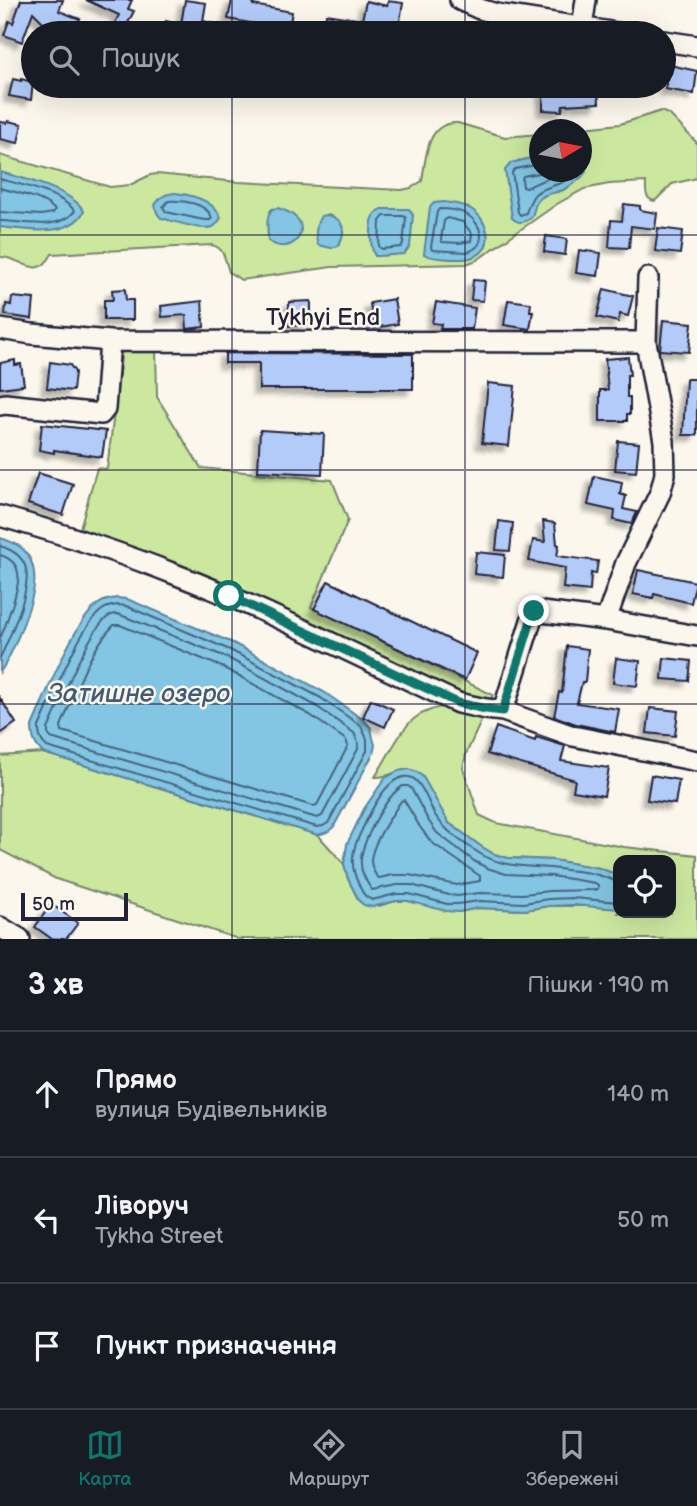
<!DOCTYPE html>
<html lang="uk">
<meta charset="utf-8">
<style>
body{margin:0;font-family:"Balsamiq Sans",sans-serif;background:#20242c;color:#f1f3f6}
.controls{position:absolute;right:21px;bottom:21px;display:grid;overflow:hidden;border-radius:14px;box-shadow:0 7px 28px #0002}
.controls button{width:63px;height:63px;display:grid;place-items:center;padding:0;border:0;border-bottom:2px solid #363941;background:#171b24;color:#f1f3f6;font:35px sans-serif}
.compass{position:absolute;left:529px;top:119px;width:63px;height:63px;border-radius:50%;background:#171b24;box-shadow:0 7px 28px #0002;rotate:80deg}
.scale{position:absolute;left:21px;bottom:18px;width:107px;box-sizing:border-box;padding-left:7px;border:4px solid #22223b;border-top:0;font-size:19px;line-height:24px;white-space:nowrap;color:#22223b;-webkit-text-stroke:5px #fbf7ec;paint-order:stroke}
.stop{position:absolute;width:21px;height:21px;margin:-16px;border:5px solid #0f766e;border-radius:50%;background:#fff}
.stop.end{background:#0f766e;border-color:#fff;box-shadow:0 2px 7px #0008}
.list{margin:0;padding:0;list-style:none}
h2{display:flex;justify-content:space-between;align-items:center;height:91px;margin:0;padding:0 28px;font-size:30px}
h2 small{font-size:23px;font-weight:400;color:#9ea1a6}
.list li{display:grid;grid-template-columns:46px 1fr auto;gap:21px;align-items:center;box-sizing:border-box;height:126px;padding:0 28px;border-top:2px solid #363941}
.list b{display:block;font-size:26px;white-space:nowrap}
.list p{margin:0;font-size:23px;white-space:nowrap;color:#9ea1a6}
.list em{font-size:23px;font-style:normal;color:#9ea1a6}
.icon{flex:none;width:38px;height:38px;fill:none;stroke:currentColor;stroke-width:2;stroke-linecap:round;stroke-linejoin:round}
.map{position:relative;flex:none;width:697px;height:939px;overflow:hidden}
.search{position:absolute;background:#171b24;box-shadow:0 7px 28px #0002;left:21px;right:21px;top:21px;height:77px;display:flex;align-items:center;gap:18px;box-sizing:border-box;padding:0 24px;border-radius:38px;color:#9ea1a6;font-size:26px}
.sheet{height:469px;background:#171b24}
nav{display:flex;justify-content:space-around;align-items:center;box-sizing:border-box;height:98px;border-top:2px solid #363941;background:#171b24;font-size:19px;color:#9ea1a6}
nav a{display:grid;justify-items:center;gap:4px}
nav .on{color:#0f766e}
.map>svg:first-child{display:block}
.green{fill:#cce89f;stroke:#77856d;stroke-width:2}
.water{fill:#82c6e3;stroke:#5c84a0;stroke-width:2}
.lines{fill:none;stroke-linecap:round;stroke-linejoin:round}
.shore{stroke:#48647e;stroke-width:2}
.building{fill:#b3cbf9;stroke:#22223b;stroke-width:2;filter:url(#shadow)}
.minor-casing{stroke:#22223b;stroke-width:24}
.minor{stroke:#fbf7ec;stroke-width:19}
.route{stroke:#0f766e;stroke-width:9}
.grid{fill:none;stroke:#22223b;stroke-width:2;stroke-opacity:0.55}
.labels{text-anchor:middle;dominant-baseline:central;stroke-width:5;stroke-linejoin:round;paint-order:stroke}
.street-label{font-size:24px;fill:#22223b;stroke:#fbf7ec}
.water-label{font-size:26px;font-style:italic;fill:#445b76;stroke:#fbf7ec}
</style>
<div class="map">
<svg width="697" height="939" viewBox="0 0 697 939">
<defs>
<filter id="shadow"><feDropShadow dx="-5.5" dy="5.5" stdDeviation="2" flood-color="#0004"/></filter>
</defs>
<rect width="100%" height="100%" fill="#fbf7ec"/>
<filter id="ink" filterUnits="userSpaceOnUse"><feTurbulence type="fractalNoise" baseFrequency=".0143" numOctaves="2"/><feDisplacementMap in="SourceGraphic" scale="14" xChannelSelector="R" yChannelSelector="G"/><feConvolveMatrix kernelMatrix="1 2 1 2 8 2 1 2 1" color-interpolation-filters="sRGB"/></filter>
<g filter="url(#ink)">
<path class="green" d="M661 111 670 115 697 143V178L672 184 655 201C644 199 646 190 646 182L609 184 584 189 557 204 477 260 466 264 332 267 241 280 229 272C225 261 225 247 211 245L52 254C36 283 21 256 0 257V155L110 187 130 185 150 175 157 174 238 182 402 190 411 188 422 181C426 158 426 121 458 123L505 137 539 134 540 172H582V130L575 129 620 124Z
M123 341 156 348 157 397 201 468 332 480 348 520 311 607 493 695 466 754 463 768 479 815 496 823 624 847 697 855V939H238L56 879 0 850V756L43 753 318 835 344 864 348 879 359 901 379 906 396 901H408L459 912 479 908 525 910 549 906H618V913H671V860H618V875L599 868 553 860 508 858 494 854 482 847 449 823 417 772C399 766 392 778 375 777 385 762 401 728 415 718 427 709 443 707 457 703L77 539 97 468 107 469Z"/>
<path class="water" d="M539 156 540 172H582V160L585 165 586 172C580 180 571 186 563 190 554 194 542 193 537 202 534 207 534 213 531 218 523 223 519 224 512 218L505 170 511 163Z
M0 172C23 178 72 190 84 211 71 238 24 230 0 227Z
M175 193C193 195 214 200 221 218 218 222 217 225 213 227 202 231 173 221 161 218L157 213 155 205C161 196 165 194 175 193Z
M444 202C452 203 463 204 471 209 488 219 497 249 473 257 466 260 458 259 451 259 441 258 432 259 424 254L430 207 434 203Z
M278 208C283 210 290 212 294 216 312 229 292 258 268 241 268 230 265 217 272 209Z
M382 209H409L413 215 410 246 404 254 379 256H375C370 248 370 227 373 218 375 212 377 212 382 209Z
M327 215C344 218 347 232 338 246L331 248 318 245C315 235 315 225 321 216Z
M0 538C13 542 24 546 30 559 34 567 35 577 34 586 32 605 12 656 0 672Z
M117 598 127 599 233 643 324 692 365 721 371 728 373 738 375 745 373 754 333 828 327 832 318 835 43 753C34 744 32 738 32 726 46 695 72 625 97 605 103 600 110 599 117 598Z
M409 769 417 772 423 777 449 823 482 847 494 854 508 858 553 860 599 868 618 875V909L573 905 549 906 525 910 479 908 459 912 446 911 408 901H396L372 907 364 905 359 901 348 879 344 864 347 844 364 809 385 778 398 771Z"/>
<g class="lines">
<path class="shore" d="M540 164 515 169 512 172 518 212 520 215 526 213C534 189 536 192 558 184 565 182 572 176 577 172
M544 172 523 176 522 179 523 187 527 188C539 180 551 179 563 172
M0 179C22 185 61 193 75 211 58 232 23 221 0 221
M0 188C18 193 43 197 55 210L53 213 41 215 0 212
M168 201C183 200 207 203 212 218L210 220H204L166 212 163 207Z
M439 209C447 209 459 210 466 214 482 223 489 246 467 252L432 250 431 247 437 212Z
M384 216H404L406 218 403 244 401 247 382 249 379 247 380 221Z
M447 218 463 222 472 234 471 241 459 243 442 242 441 239 444 221Z
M0 546C34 556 29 580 21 607 15 625 8 641 0 658
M0 555C27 563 18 587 12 606 8 617 5 628 0 638
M118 605 126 606 230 650 321 698 361 726 367 739V751L328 823 323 826 317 827 47 747C40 741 39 736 39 727 52 699 79 627 102 610 107 606 112 606 118 605Z
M118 614 226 657 316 706 354 733 358 742V749L322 816 317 818 51 738 48 734V729C59 706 89 629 108 617 111 614 114 614 118 614Z
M114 625H120L222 667 310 715 346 740 348 746 317 805 313 806 62 731 61 726C75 694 89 650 114 625Z
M403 786H408L411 788 428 820 437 833 474 861 487 868 506 874 551 876 595 883 598 885V889L595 890 549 891 523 894 479 893 458 896 449 895 411 885H397L372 890C367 883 361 873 361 864 359 846 387 794 403 786Z
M404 800 420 827 431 842 480 876V881L457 885 409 875H392L380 878 377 877C374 872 371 867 371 861 371 845 392 815 401 801Z
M618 881C611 880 605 877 598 875 588 872 577 871 566 870 537 865 505 870 479 853 463 843 445 831 435 815 429 805 421 778 409 777 386 774 368 817 360 834 351 852 350 867 359 885 362 892 364 897 372 900L396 894H409L447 904H458L479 901 524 903 548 899 573 898 618 902"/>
</g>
<path class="building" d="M21 0H63L59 11 80 19 78 23 102 32V33H54L33 12 22 42 4 35 9 21 13 23Z
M86 0H132L128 9 134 11 123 33H110L119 15Z
M185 0 206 3 203 21 236 28V33H165L166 21 181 25Z
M232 0H254L253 5 292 12 288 33H266L267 26 228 19Z
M366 1 387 6 388 1 403 3 398 33H323L326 14 362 20Z
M670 65 697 71 694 94 665 89Z
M13 79 21 81V79L33 82 31 100 9 96Z
M582 86H598L599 103 563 105 562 111 543 110V91L582 92Z
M8 121 22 124 18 143 0 139V122L7 123Z
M624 204 640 206V210L657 213 655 229 631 226 629 248 609 247 611 220 622 221Z
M658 228 683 231 680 254 655 251Z
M546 236 567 239 565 255 544 252Z
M579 250 601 253 598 276 576 273Z
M473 280 485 281 483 301 471 300Z
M125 289 126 300H133V320H104V300H113L112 290Z
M604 289 633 296 628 316 620 314 618 322 597 317Z
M12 297 34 299 32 319 5 315 6 304 11 305Z
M394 299 398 324 374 328 370 303Z
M508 300 531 303 530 311H533L530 329 504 325Z
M202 301 204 327 187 329 186 315 162 317 161 306Z
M311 301V321H304V325L289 326V302Z
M436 302 475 308 472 329H440L441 324 432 323Z
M663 320 692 323 689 352 660 350Z
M225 353 413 354V389H259V363H225Z
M628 357 630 375H627V397H630V414H627V421H600V390H608L605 359Z
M15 360V365L21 364 24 385 0 388V363Z
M50 362 70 365 75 372 73 391 47 388Z
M686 379H697V435H683Z
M488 383 515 386 509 446 482 443Z
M42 424 106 431 102 457 54 450V453L39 450Z
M260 430 324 434 322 474 258 471Z
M618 441 639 443 636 472 615 470Z
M38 473 73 484 63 515 28 504Z
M594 476 622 482 620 494 626 496 623 509 637 512 632 524 614 520 615 511 588 505Z
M499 521 513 523 510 551 496 550Z
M543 521 555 523 557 544 559 545 557 556 598 561 596 574 591 573 590 591 563 588 565 568 529 561 533 540 545 542Z
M476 552 505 555 503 577 474 574Z
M638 570 696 582 691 603 654 594 653 598 633 594Z
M328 581 477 653 465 680 314 609Z
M567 646 588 649 585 682H582L577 703 619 709 615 732 576 724 554 716 559 692 562 693Z
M616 658 640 661 637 686 613 683Z
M664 658 691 661 689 681 662 679Z
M0 698 16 723 0 734Z
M371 699 393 709 385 727 363 717Z
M650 708 678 711 675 736 647 733Z
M496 727 535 741 536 737 565 746 561 761 609 768 604 796 573 791 575 780 487 754Z
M651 775 679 780 675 804 647 800Z
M51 904 78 923 66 939H52L35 927Z"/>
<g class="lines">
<g class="minor-casing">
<path id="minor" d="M460 0 480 9 497 14 617 33
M582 27 586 0
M664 41 697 46
M0 329 32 334 110 341 646 342
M0 405 5 404 101 414 105 409 110 341
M0 516C60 533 119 552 177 575 273 612 365 660 458 703L486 709 503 711 573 736 697 761
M606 620 626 563 660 493 665 474 664 441 646 342 648 278
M503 711 534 611 606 620 697 636
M0 927 20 939"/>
</g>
<use href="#minor" class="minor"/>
</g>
</g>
<g class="lines" filter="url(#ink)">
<path class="route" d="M229 596 458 703 486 709 503 711 534 611"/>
</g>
<path class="grid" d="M232 0V33M465 0V33M232 86V939M465 86V939M0 235H697M0 470H697M0 704H697"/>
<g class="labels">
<g class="street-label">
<text x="323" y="317">Tykhyi End</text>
</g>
<g class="water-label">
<text x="139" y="694">Затишне озеро</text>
</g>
</g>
</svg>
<div class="controls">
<button><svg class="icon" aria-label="locate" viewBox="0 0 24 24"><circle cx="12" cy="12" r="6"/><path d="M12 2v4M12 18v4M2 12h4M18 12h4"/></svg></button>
</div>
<svg class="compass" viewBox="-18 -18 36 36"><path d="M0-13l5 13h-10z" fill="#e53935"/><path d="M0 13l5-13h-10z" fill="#9ea1a6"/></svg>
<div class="scale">50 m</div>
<div class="stop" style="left:229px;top:596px"></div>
<div class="stop end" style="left:534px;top:611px"></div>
<div class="search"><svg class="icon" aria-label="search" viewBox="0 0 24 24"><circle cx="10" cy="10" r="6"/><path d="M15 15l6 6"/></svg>Пошук</div>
</div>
<section class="sheet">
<h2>3 хв<small>Пішки · 190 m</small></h2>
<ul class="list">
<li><svg class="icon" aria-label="ahead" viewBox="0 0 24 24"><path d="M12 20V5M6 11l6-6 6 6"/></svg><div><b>Прямо</b><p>вулиця Будівельників</p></div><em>140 m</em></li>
<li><svg class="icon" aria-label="left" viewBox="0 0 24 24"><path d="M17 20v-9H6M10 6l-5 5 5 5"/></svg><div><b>Ліворуч</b><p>Tykha Street</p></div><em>50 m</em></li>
<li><svg class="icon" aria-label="arrive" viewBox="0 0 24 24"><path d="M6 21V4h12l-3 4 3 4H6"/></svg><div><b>Пункт призначення</b></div></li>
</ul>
</section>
<nav>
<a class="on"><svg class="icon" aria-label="map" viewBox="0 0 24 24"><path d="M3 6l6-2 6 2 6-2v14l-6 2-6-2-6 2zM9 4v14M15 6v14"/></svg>Карта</a>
<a><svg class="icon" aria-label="directions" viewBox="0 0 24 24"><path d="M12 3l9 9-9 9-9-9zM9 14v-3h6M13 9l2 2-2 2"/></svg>Маршрут</a>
<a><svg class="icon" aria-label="saved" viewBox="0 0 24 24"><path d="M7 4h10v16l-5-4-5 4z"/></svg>Збережені</a>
</nav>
